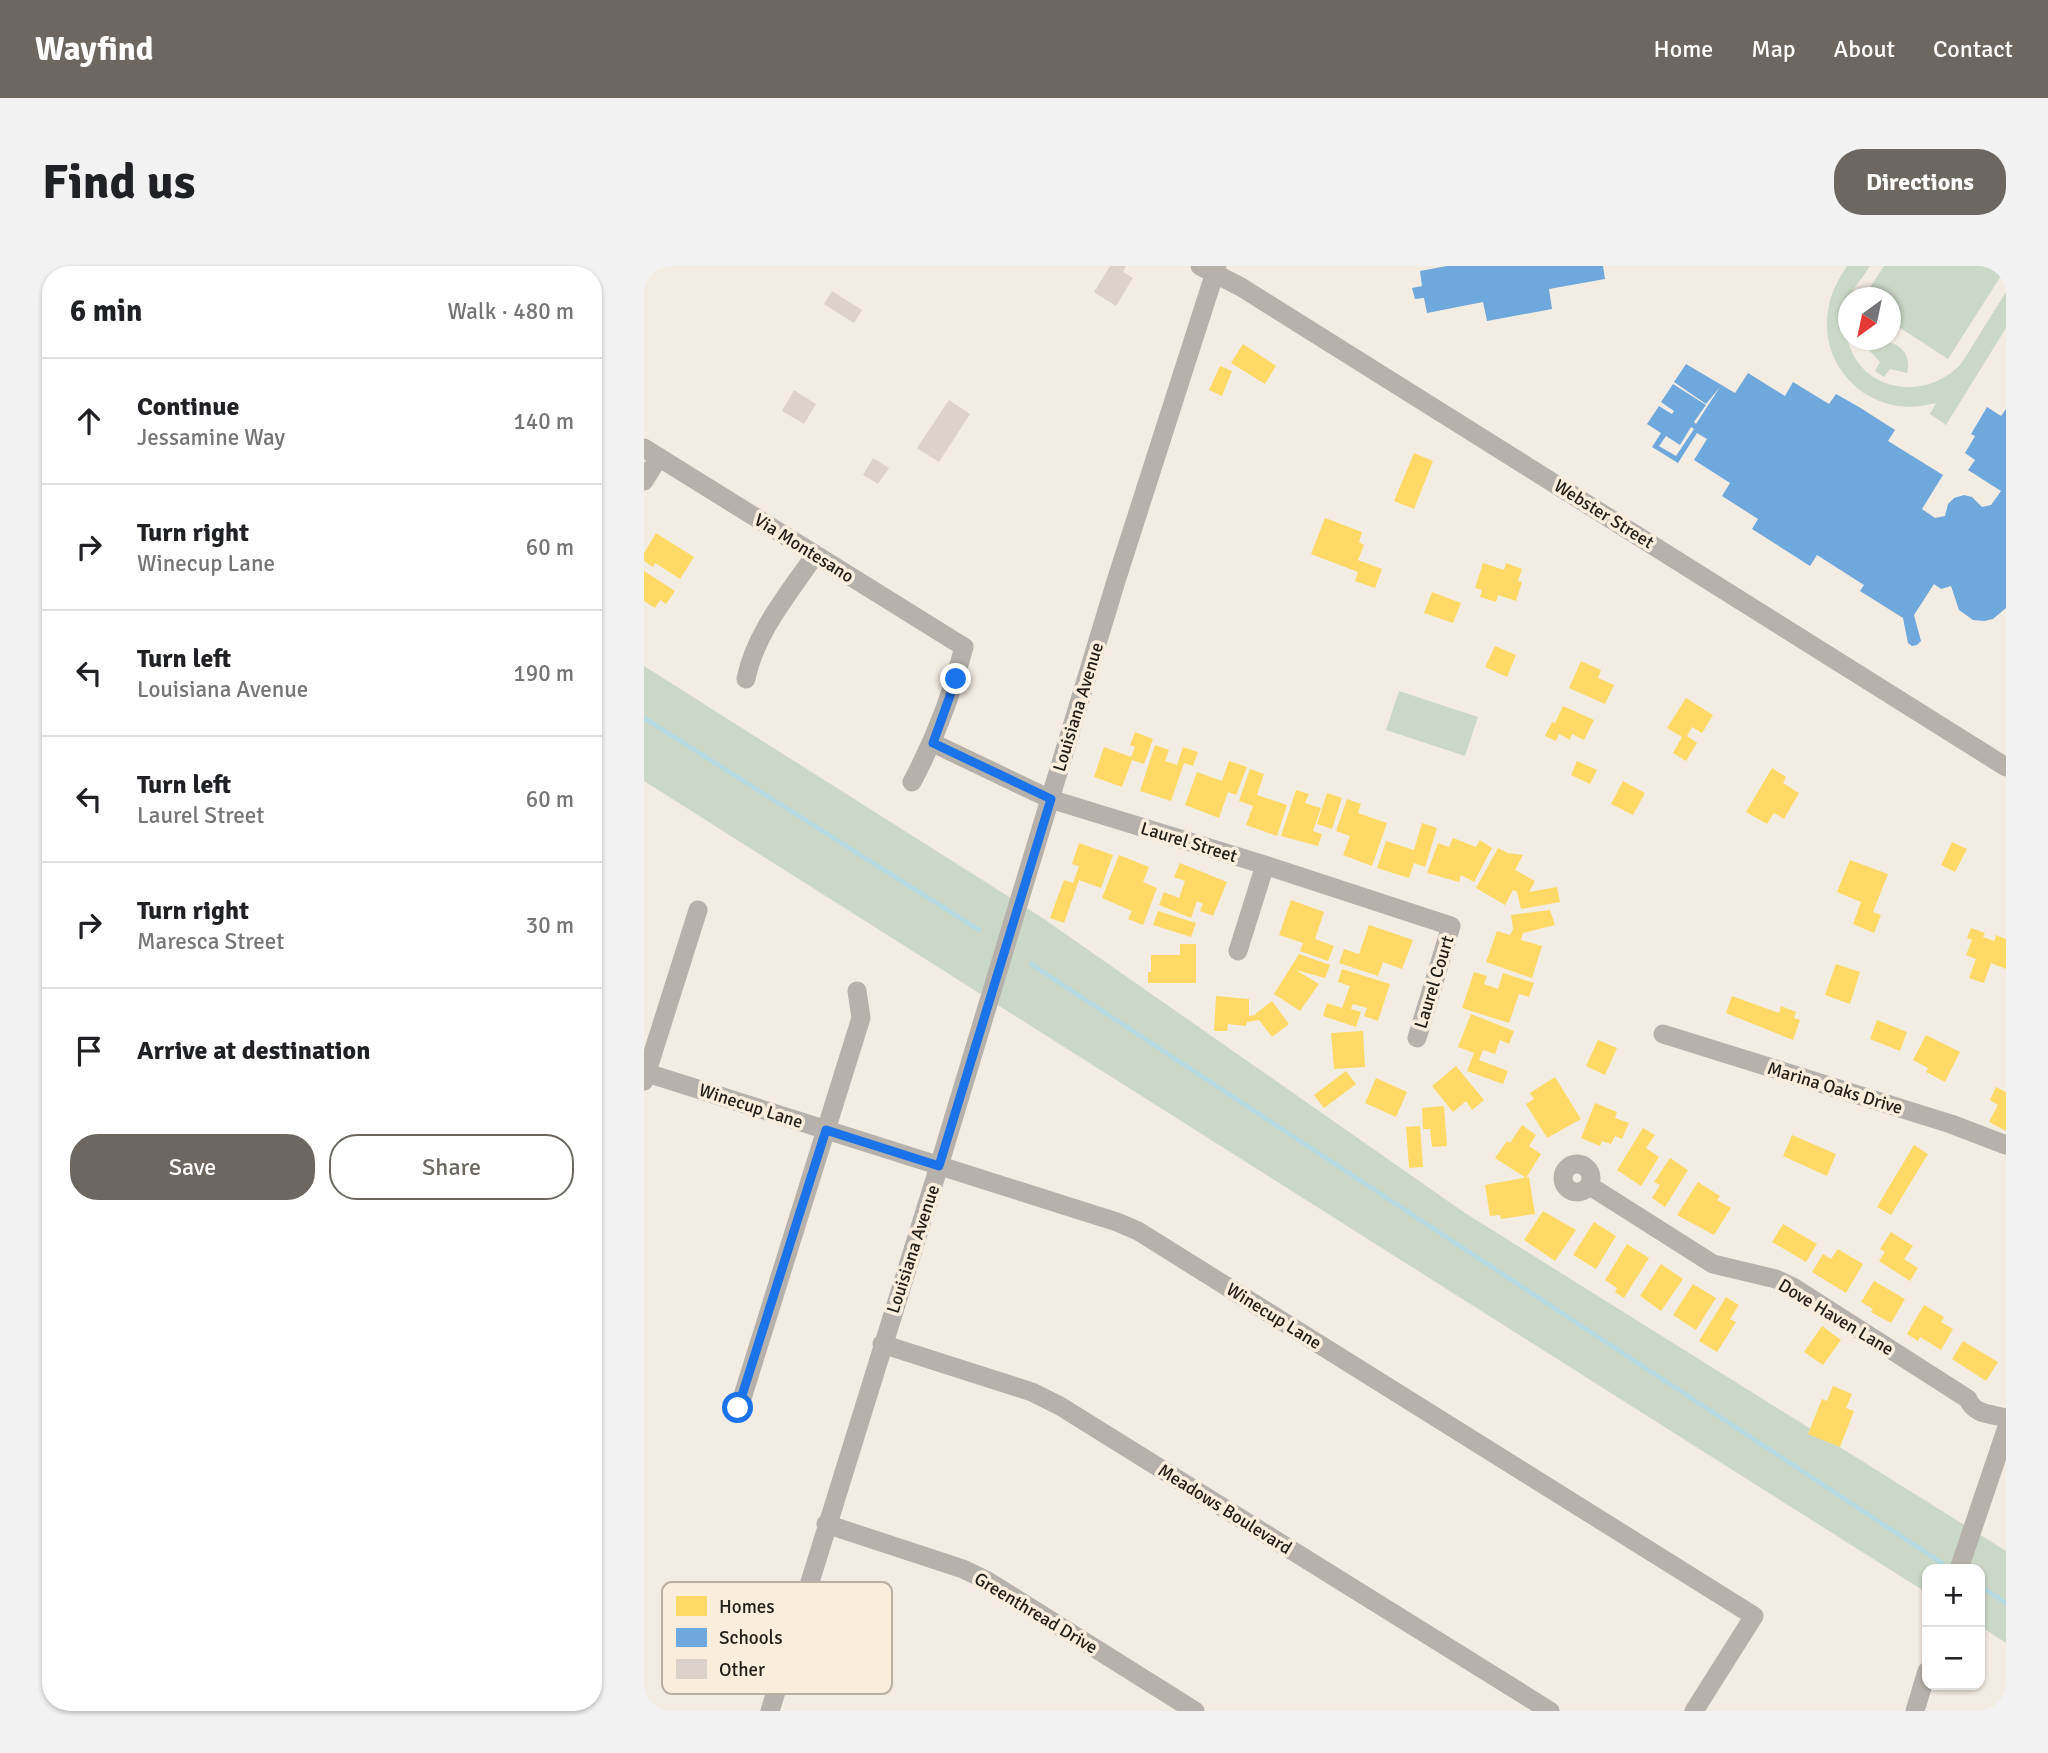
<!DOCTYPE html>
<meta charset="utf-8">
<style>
body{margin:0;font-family:Signika,sans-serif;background:#f2f2f2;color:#202124}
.controls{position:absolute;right:21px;bottom:21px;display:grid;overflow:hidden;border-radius:14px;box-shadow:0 2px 5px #0004}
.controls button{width:63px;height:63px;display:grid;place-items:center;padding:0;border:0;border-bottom:2px solid #e0e0e0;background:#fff;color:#202124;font:35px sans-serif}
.compass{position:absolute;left:1194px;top:21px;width:63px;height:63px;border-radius:50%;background:#fff;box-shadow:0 2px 5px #0004;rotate:213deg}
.stop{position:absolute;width:21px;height:21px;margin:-16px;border:5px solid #1a73e8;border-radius:50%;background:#fff}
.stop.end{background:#1a73e8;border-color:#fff;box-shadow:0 2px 7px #0008}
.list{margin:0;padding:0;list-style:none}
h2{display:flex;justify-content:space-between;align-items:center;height:91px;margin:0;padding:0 28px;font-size:30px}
h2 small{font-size:23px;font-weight:400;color:#757577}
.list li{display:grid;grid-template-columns:46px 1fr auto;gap:21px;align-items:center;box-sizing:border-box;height:126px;padding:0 28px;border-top:2px solid #e0e0e0}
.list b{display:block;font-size:26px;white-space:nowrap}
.list p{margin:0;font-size:23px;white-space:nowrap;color:#757577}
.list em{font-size:23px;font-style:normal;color:#757577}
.actions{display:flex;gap:14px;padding:21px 28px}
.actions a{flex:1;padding:16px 0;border:2px solid #6c6760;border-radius:28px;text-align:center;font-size:24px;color:#6c6760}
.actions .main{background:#6c6760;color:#fff}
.icon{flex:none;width:38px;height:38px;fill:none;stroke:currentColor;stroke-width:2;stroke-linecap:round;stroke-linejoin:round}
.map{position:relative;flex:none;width:1362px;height:1445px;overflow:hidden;border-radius:28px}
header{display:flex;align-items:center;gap:42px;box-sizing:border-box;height:98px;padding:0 35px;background:#6c6760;color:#fff}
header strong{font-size:33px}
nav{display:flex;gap:38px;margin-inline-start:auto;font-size:24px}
.intro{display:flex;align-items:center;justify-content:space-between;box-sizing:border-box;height:168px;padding:0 42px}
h1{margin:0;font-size:49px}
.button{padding:18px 32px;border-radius:28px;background:#6c6760;color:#fff;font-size:24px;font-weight:700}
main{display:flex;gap:42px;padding:0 42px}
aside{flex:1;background:#fff;border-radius:28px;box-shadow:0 2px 5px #0004}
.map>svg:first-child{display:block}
.green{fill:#cbd8c7}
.homes{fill:#ffd966}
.schools{fill:#6fa8dc;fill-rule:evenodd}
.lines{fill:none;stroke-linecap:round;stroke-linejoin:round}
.stream{stroke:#b5dae2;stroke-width:4.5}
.building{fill:#ddd2c9}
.minor{stroke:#b7b1ab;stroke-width:19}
.route{stroke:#1a73e8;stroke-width:9}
.labels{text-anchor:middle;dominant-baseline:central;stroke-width:7;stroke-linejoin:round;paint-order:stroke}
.street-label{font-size:18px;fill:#242019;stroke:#faeddc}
.key{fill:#faeddc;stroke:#bab0a2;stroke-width:2}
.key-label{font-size:19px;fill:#242019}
</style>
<header>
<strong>Wayfind</strong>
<nav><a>Home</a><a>Map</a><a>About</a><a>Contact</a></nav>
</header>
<div class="intro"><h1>Find us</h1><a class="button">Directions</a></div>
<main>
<aside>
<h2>6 min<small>Walk · 480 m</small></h2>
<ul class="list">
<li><svg class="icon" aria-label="ahead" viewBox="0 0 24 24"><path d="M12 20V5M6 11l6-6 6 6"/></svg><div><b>Continue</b><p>Jessamine Way</p></div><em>140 m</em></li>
<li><svg class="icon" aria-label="right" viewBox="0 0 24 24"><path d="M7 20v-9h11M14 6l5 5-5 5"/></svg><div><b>Turn right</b><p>Winecup Lane</p></div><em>60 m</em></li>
<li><svg class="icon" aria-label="left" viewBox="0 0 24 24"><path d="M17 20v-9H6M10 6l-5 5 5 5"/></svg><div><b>Turn left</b><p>Louisiana Avenue</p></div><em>190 m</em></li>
<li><svg class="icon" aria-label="left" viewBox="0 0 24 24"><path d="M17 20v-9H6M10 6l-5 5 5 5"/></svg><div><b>Turn left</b><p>Laurel Street</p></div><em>60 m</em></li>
<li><svg class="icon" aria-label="right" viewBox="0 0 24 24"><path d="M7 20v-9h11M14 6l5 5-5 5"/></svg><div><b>Turn right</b><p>Maresca Street</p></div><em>30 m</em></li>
<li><svg class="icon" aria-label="arrive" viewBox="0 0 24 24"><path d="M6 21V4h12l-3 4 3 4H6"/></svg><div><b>Arrive at destination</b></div></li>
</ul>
<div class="actions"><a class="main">Save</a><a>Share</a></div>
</aside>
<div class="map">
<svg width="1362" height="1445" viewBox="0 0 1362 1445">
<rect width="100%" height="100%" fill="#f3ece3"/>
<path class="green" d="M1203 0H1226C1220 10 1209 22 1205 32 1202 38 1201 51 1202 58 1203 122 1276 141 1317 98L1362 26V62L1302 159 1286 148 1292 137C1279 140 1267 142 1254 140 1209 134 1176 90 1184 45 1186 28 1194 14 1203 0Z
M1240 0H1362V2L1304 93 1247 56 1246 32 1220 31Z
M1238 75C1256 76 1268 89 1263 107L1246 103 1240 111 1231 105 1236 96 1223 82 1227 78Z
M0 400 400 653 821 947 1362 1285V1377L1336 1360V1303H1283V1327L0 515Z
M755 425 834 451 821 490 742 464Z"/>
<path class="homes" d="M599 78 632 100 621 118 587 97Z
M576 100 588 105 578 130 565 124Z
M770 187 789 195 770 243 750 235Z
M681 252 718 266 715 276 720 279 714 294 738 303 731 322 711 315 714 306 667 288Z
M12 267 50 291 36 313 11 297 9 301 0 295V287Z
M839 297 860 304 862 297 878 303 874 315 878 316 872 335 854 329 852 336 836 331 838 324 831 322Z
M0 305 31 325 22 338 16 334 11 342 0 335Z
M788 326 817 337 809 357 780 347Z
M851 380 872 389 863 411 841 401Z
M937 395 957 404 954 412 970 419 961 438 925 422Z
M1042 432 1069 449 1058 467 1048 461 1043 470 1053 477 1042 495 1029 487 1038 471 1023 462Z
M919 440 950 454 940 474 928 468 926 474 915 468 912 475 901 470 908 456 911 457Z
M491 466 509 473 500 498 488 494 478 521 450 511 460 481 487 491 491 481 486 479Z
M511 479 525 484 521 495 533 499 539 481 554 486 549 500 540 497 527 535 496 525Z
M585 495 603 501 592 529 584 526 575 552 541 539 553 506 578 515Z
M933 495 953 504 946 518 927 509Z
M1128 502 1142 511 1139 517 1155 527 1140 553 1130 547 1123 558 1102 546Z
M606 503 620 508 613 529 643 539 633 570 602 559 609 540 595 535Z
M979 515 1001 527 989 549 967 538Z
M652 524 665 528 661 537 677 542 669 565 678 568 674 580 637 570Z
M683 527 698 532 688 563 673 558Z
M703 533 717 538 714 547 743 557 728 600 699 589 706 570 692 565Z
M778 557 793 562 781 601 770 597 765 612 733 602 742 575 770 584Z
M809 572 832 581 836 574 848 582 830 616 817 609 815 616 783 607 794 577 805 581Z
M1308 576 1323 583 1311 606 1297 599Z
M435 577 469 589 457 622 435 614 420 657 406 652 420 614 429 617 435 600 428 598Z
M854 582 864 587 879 589 871 604 891 615 885 626 913 621 916 636 877 643 873 626 869 624 861 639 832 622Z
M475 589 505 601 499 616 513 622 499 659 484 653 488 645 458 632Z
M1206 594 1244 608 1229 646 1237 649 1230 667 1209 658 1217 636 1193 626Z
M536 597 583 616 569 650 556 645 559 638 553 635 547 652 515 639 520 626 535 632 541 615 530 611Z
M647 634 680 646 671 673 690 680 684 695 656 685 659 677 635 669Z
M906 644 911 659 879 667 877 674 898 680 888 712 842 696 853 665 866 669 869 663 867 649Z
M514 645 552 657 547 671 509 659Z
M725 659 769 674 758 703 739 696 734 710 695 697 700 683 715 688Z
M1327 662 1341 667 1339 671 1350 675 1352 669 1362 673V703L1347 697 1340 717 1325 712 1332 693 1322 689 1328 674 1323 672Z
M536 678H552V717H504V706H507V689H536Z
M655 688 686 699 681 712 652 704 675 718 656 745 630 728Z
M1192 698 1216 706 1206 738 1181 729Z
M698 703 746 718 734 755 720 750 723 742 709 738 707 743 717 746 712 761 679 750 683 737 698 742 706 720 694 716Z
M830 706 843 710 840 718 854 723 859 707 890 717 885 731 875 728 865 757 818 742Z
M572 730 605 733V750L612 749 611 748 628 735 645 758 628 771 615 754 603 756 602 760 584 758 583 765H570Z
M1088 730 1135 747 1137 740 1152 746 1150 752 1156 754 1149 774 1082 747Z
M827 748 870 765 865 778 856 774 851 788 839 784 835 794 864 805 859 818 823 805 830 787 814 781Z
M1233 754 1263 766 1256 785 1226 773Z
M719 765 721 801 690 803 687 767Z
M1282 769 1316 786 1301 816 1282 806 1284 802 1269 794Z
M954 774 973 782 961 809 942 800Z
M812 800 840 834 828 844 822 835 809 846 788 820Z
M702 805 712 818 680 842 670 829Z
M911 811 937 853 903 872 882 838 890 833 886 827Z
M732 812 763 826 752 851 721 837Z
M1352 821 1362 826V865L1345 856 1354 839 1346 834Z
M951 837 973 846 971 852 985 857 978 873 971 870 967 878 958 875 956 880 937 872Z
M800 840 803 880 788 881 786 863H779L778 842Z
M878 859 892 869 885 880 897 888 882 912 851 892 863 875 866 877Z
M776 860 779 901 765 902 762 861Z
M999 862 1011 869 1002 882 1015 891 997 920 973 904Z
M1148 869 1192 888 1183 910 1139 890Z
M1270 879 1284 888 1247 949 1233 941Z
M1026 892 1044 904 1021 941 1008 932 1016 919 1010 916Z
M885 911 891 948 857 953 856 949 846 950 841 919Z
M1054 916 1076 930 1073 934 1087 942 1070 969 1033 949Z
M899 945 932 964 911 995 880 974Z
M950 956 972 970 952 1003 929 989Z
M1139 958 1173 978 1162 996 1128 976Z
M1247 966 1269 980 1260 993 1274 1002 1266 1015 1235 995 1241 986 1236 983Z
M983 978 1005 992 980 1032 971 1026 973 1022 961 1014Z
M1194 983 1219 998 1202 1027 1168 1006 1179 988 1187 993Z
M1017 998 1039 1013 1017 1045 996 1030Z
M1230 1015 1261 1033 1247 1057 1227 1046 1229 1043 1217 1036Z
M1049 1018 1072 1032 1052 1064 1029 1049Z
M1082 1031 1095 1039 1086 1053 1092 1056 1073 1086 1055 1075Z
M1280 1039 1300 1051 1297 1056 1309 1063 1297 1084 1276 1071 1274 1075 1263 1068Z
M1178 1060 1197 1074 1179 1099 1160 1086Z
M1319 1075 1354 1096 1342 1115 1308 1093Z
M1189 1120 1208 1128 1202 1142 1210 1145 1196 1181 1164 1168 1178 1133 1183 1135Z"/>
<path class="schools" d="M803 0H959L961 13 905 23 908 43 843 55 839 36 783 47 780 32 771 33 768 22 778 20 776 5Z
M1042 98 1091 127 1104 107 1141 130 1149 116 1185 138 1192 128 1215 141 1251 164 1244 175 1299 209 1278 243 1291 252 1301 250 1304 238 1310 232 1320 229 1328 231 1338 241 1347 239 1357 225 1324 204 1331 194 1321 187 1331 170 1327 168 1343 141 1357 150 1362 143V342L1349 353 1340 355 1329 354 1315 344 1307 320 1297 323 1290 318 1270 349 1277 375 1273 379 1268 380 1264 377 1259 352 1216 325 1220 319 1173 289 1166 300 1108 263 1114 253 1078 230 1086 217 1050 194 1063 173 1053 167 1034 197 1008 181 1017 167 1003 158 1015 140 1028 148 1030 145 1017 136 1029 118 1062 139 1050 156 1052 158 1076 121 1062 138 1030 116ZM1047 161 1050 163 1032 190 1015 180 1022 170 1036 179Z"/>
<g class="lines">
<path class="stream" d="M0 452 335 664
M387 698 1298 1297
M1336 1320 1362 1337"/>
</g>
<path class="building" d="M466 0H482L479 6 489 12 472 40 450 26Z
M188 25 218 44 210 57 180 38Z
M150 124 172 138 160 158 138 145Z
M305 134 326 148 295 196 273 182Z
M229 192 245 202 234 218 219 209Z"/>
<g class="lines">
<path class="minor" d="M556 0 597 21 1362 501
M0 182 320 381C308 428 291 473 268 516
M0 215 15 191
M102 413C111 367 145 327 171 289
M289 477 406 533 621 599 807 660 773 772
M594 685 621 599
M1019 768 1307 858 1362 879
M0 806 473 956 494 965 1110 1350 1050 1445
M0 815 54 644
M919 912a14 14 0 1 1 28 0a14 14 0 1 1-28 0Z
M946 920 1069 998 1132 1013 1149 1021 1324 1133C1330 1149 1348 1148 1362 1152
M238 1078 388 1126 416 1140 906 1445
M95 1142 217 752 213 725
M182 1258 319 1303 342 1314 551 1445
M1315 1303 1362 1164
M126 1445 295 900 472 315 573 0
M1271 1445 1283 1405"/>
</g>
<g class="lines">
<path class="route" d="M94 1142 182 864 295 900 407 533 289 477 312 413"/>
</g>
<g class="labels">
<g class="street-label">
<text transform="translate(960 248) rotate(32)">Webster Street</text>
<text transform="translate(160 282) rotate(32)">Via Montesano</text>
<text transform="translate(434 441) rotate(-73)">Louisiana Avenue</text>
<text transform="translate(545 576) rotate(17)">Laurel Street</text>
<text transform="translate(790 716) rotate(-73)">Laurel Court</text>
<text transform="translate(1191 822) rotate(17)">Marina Oaks Drive</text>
<text transform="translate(107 840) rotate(18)">Winecup Lane</text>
<text transform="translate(269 983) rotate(-72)">Louisiana Avenue</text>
<text transform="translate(630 1050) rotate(32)">Winecup Lane</text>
<text transform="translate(1192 1051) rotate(31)">Dove Haven Lane</text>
<text transform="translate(581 1243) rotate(32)">Meadows Boulevard</text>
<text transform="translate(392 1347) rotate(31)">Greenthread Drive</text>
</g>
</g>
<rect x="18" y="1316" width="230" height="112" rx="10" class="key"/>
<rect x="32" y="1330" width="31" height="20" fill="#ffd966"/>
<rect x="32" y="1362" width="31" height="19" fill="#6fa8dc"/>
<rect x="32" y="1393" width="31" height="20" fill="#ddd2c9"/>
<g class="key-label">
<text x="75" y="1347">Homes</text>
<text x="75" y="1378">Schools</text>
<text x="75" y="1410">Other</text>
</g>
</svg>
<div class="controls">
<button>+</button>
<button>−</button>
</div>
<svg class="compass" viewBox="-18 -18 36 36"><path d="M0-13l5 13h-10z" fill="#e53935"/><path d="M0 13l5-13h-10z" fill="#757577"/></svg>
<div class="stop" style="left:94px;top:1142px"></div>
<div class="stop end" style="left:312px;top:413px"></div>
</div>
</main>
